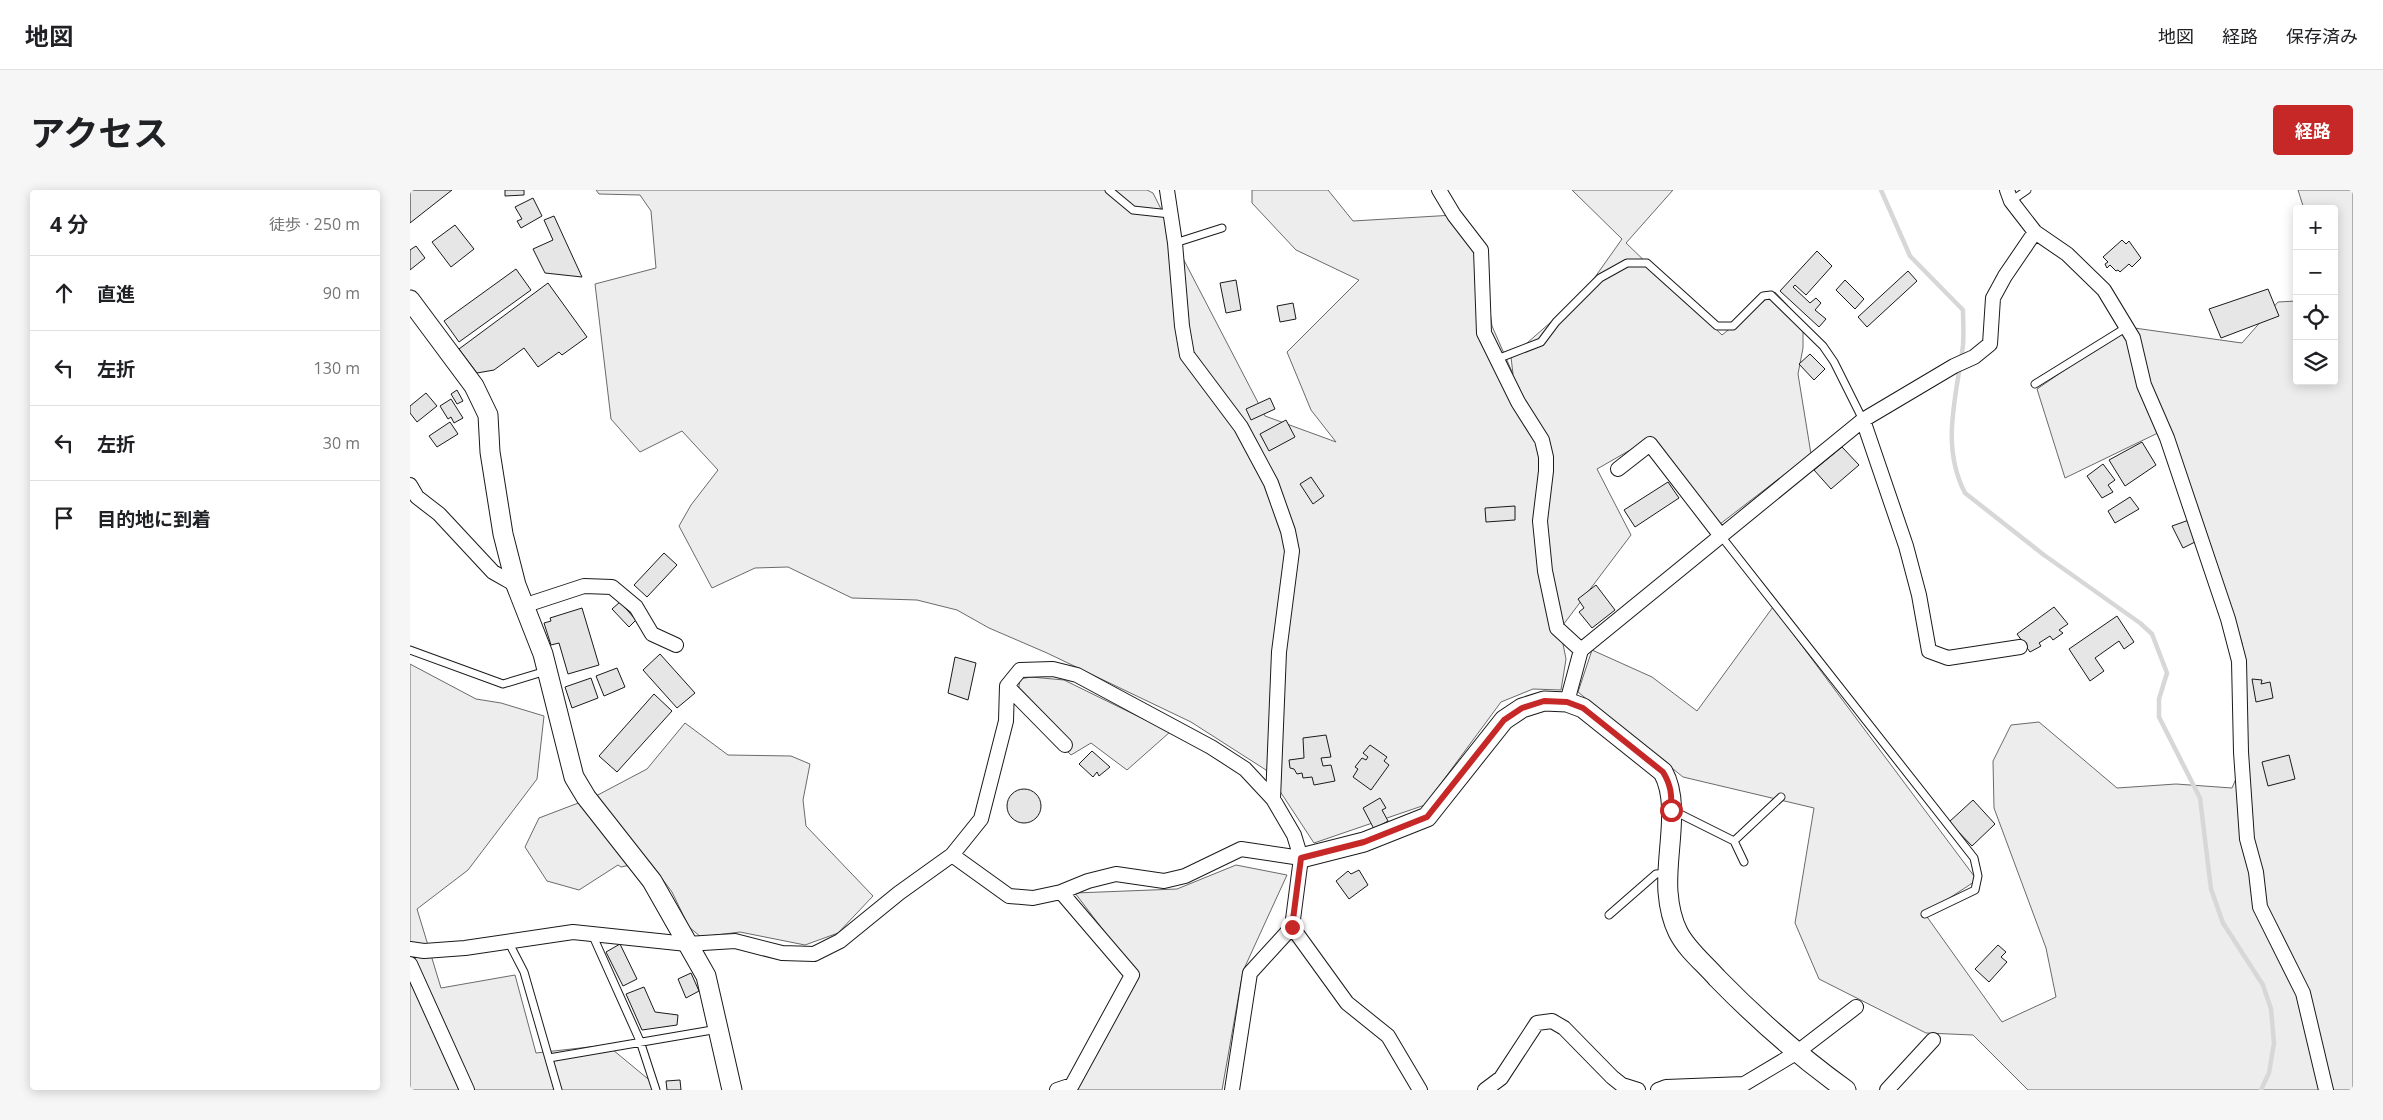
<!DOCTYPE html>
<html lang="ja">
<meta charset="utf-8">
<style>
body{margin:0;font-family:"Open Sans","Noto Sans JP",sans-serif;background:#f6f6f6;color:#202124}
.controls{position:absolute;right:15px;top:15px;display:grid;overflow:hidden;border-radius:5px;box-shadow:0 2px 12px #0003}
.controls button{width:45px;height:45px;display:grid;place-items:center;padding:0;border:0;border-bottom:1px solid #e0e0e0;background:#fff;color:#202124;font:25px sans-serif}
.stop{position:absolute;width:15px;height:15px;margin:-11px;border:4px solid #c62828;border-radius:50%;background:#fff}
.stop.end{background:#c62828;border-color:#fff;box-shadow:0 1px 5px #0008}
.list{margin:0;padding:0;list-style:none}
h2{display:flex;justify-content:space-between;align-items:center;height:65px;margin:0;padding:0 20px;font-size:21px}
h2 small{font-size:16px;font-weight:400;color:#757577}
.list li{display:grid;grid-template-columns:32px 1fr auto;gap:15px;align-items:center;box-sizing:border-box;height:75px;padding:0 20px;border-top:1px solid #e0e0e0}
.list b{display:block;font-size:19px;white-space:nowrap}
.list em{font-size:16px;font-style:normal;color:#757577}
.icon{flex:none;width:28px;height:28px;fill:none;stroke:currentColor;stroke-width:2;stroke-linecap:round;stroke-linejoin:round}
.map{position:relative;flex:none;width:1943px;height:900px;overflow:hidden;border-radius:5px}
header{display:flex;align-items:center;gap:30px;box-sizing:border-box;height:70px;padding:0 25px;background:#fff;border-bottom:1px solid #e0e0e0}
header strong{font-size:24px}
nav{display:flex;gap:28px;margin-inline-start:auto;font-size:18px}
.intro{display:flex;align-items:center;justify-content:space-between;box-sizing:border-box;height:120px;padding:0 30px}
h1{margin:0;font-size:35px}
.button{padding:12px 22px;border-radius:5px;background:#c62828;color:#fff;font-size:18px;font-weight:700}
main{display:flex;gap:30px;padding:0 30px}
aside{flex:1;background:#fff;border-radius:5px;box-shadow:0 2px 12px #0003}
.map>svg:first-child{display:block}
.built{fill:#ededed;stroke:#6a6a6a}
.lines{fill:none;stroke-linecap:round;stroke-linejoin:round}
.stream{stroke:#d7d7d7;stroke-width:4.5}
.building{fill:#e6e6e6;stroke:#1a1a1a}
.lane-casing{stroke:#1a1a1a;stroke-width:9}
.street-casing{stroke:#1a1a1a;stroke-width:16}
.secondary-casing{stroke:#1a1a1a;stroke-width:21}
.lane{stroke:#fff;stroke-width:7}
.street{stroke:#fff;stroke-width:14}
.secondary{stroke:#fff;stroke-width:19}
.route{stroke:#c62828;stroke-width:6}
</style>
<header>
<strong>地図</strong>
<nav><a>地図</a><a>経路</a><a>保存済み</a></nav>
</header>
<div class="intro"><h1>アクセス</h1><a class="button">経路</a></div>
<main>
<aside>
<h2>4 分<small>徒歩 · 250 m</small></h2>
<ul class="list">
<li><svg class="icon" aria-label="ahead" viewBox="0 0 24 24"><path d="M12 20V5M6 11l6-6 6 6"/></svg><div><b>直進</b></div><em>90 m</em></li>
<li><svg class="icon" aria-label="left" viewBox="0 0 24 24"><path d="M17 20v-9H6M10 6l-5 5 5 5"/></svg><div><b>左折</b></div><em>130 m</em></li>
<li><svg class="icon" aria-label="left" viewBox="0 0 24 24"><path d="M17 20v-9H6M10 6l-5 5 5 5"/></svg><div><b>左折</b></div><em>30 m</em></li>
<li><svg class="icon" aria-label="arrive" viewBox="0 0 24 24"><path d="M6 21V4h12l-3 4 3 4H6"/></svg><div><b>目的地に到着</b></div></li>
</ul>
</aside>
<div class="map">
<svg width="1943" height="900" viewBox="0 0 1943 900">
<rect width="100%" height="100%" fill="#fff"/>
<path class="built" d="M186 0H737L743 3 751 19 760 24 765 53 855 226 926 252 901 220 877 162 949 90 886 60 842 13V0H918L943 31 1044 25 1071 60 1082 136 1103 184 1101 167 1173 104 1212 49 1162 0H1263L1216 53 1312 145 1365 102 1393 132V158L1388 184 1401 264 1310 334 1236 251 1187 279 1221 345 1150 439 1156 469 1151 500 1123 499 1091 512 1015 615 904 653 856 580 781 532 637 463 579 438 547 420 507 410 442 408 378 377 345 378 302 398 269 336 281 315 308 280 272 241 230 262 201 229 185 94 246 78 241 21 230 5 189 4Z
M1888 0H1943V900H1618L1563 845 1516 843 1409 789 1385 733 1404 618 1273 587 1168 502 1182 460 1242 487 1287 521 1363 417 1567 690 1515 724 1592 832 1646 807 1636 758 1584 618 1583 571 1601 535 1629 532 1707 598 1766 594 1822 598 1834 570 1832 453 1754 240 1655 288 1627 199 1717 137 1832 153 1868 112 1887 111V191H1924V19H1894Z
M0 474 66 509 91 513 134 526 127 589 58 680 7 719 31 798 105 785 126 863 197 855 243 893 247 900H0Z
M621 487 654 490 760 542 717 580 681 553 661 565 607 511 610 489Z
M275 533 318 565 381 566 400 574 393 610 396 636 463 706 428 743 395 755 330 742 291 747 279 737 262 702 239 671 211 677 208 675 169 700 137 691 115 657 129 628 184 607 237 579Z
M826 675 877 685 833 781 812 900H666L729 787 665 703 767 699Z"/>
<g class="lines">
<path class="stream" d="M1471 0 1500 66 1553 120C1553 131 1554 144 1553 155 1547 205 1530 255 1555 303L1634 365 1730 433 1742 444 1757 483 1749 509V527L1790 608 1801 699 1813 733 1853 795 1861 819 1864 853 1859 883 1851 900"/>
</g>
<path class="building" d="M0 0H42L0 33Z
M95 0H114V5L95 6Z
M123 8 132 26 111 38 107 31 112 29 105 17Z
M144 26 172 87 135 83 123 59 143 50 134 30Z
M45 35 64 59 41 77 22 52Z
M1712 50 1716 54 1719 51 1731 68 1722 77 1719 74 1710 82 1708 80 1706 81 1700 75 1697 78 1695 74 1698 72 1693 67Z
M6 56 15 68 0 80V60Z
M1407 61 1422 76 1396 105 1385 95 1383 97 1400 113 1406 108 1411 113 1405 120 1416 129 1409 137 1370 101Z
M106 79 121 100 49 152 34 131Z
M1498 81 1507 91 1457 137 1448 127Z
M826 90 831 120 816 123 810 93Z
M1435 90 1454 109 1445 119 1426 100Z
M138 93 177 147 152 165 149 162 128 177 114 158 84 180 67 183 49 159Z
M1858 99 1869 126 1811 148 1799 119Z
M883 113 886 129 870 132 867 116Z
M1400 164 1415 179 1404 190 1389 174Z
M47 200 53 211 47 214 41 204Z
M16 203 27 216 7 232 0 223V216Z
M860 208 865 219 841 230 836 219Z
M41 209 53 228 44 233 41 227 38 229 30 216Z
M876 230 885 247 859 261 850 244Z
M40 232 48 244 27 257 19 246Z
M1732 252 1746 275 1715 296 1699 270Z
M1432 257 1449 275 1421 299 1404 280Z
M1693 274 1705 290 1698 295 1703 302 1692 308 1677 286Z
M901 287 914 306 903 314 890 294Z
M1258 292 1269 308 1225 337 1214 320Z
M1720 307 1729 319 1705 333 1698 321Z
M1105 316V330L1076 332 1075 318Z
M1779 330 1787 351 1773 358 1762 336Z
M254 363 267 375 237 407 224 395Z
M1186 395 1205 420 1182 438 1169 422 1174 418 1168 409Z
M210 412 226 430 219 437 202 419Z
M1644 417 1658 434 1649 440 1653 443 1643 450 1640 446 1629 453 1631 456 1620 462 1607 444Z
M172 418 189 475 158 484 149 453 141 455 134 433 141 431 140 428Z
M1707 426 1724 452 1714 459 1709 451 1685 468 1694 481 1680 491 1659 459Z
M250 464 285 503 267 518 233 480Z
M545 467 566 473 558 510 538 503Z
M207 478 215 497 194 506 186 486Z
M181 488 188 508 162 518 155 497Z
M1842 489 1852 490 1851 494 1860 492 1863 508 1846 512Z
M244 504 262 521 207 582 189 566Z
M916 545 921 567 911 568 913 576 921 575 925 591 904 595 902 587 893 588 892 583 887 584 884 579 880 578 879 570 894 568 893 548Z
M960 555 977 567 974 571 979 575 961 600 943 587 948 579 945 577 952 568 956 570 958 567 953 563Z
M682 561 700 577 689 586 687 582 683 587 669 574Z
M1879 565 1885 589 1858 596 1852 572Z
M597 616a17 17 0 1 1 34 0a17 17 0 1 1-34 0Z
M970 608 976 618 972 620 978 631 964 639 953 618Z
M1563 610 1585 634 1562 656 1539 632Z
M949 680 958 695 939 709 926 691 938 681 941 684Z
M210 754 227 789 213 796 196 762Z
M1588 755 1596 762 1591 767 1597 772 1579 792 1565 779Z
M281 783 289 801 276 808 268 789Z
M234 797 245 822 268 825 267 835 232 840 216 804Z
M270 890 271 900H257L256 891Z"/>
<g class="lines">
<g class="lane-casing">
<path id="lane" d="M699 0 723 20 760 24
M1601 11 1617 0
M765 53 812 38
M1087 169 1131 152 1146 132 1190 88 1217 73H1237L1307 136H1323L1353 106 1361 105 1413 156 1424 172 1453 230
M1625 194 1717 137
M1311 346 1564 668 1568 686 1565 700 1515 724
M0 460 93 494 136 481
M1264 621 1324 651 1334 672
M1324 651 1371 607
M1199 725 1246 684 1257 683
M182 744 230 851 246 900
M98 751 114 782 148 900
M139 868 308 839"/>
</g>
<g class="street-casing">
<path id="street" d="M757 0 765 53 772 136 777 165 831 237 861 293 878 341 882 361 869 462 863 609 884 645 891 668 882 737 840 783 822 900
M1029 0 1044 25 1071 60 1074 143 1108 212 1132 250 1136 267V281L1130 331 1135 381 1147 438 1171 460
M1597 0 1601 11 1625 42 1657 64 1694 100 1723 148 1734 195 1757 248 1818 429 1829 471 1831 562 1837 649 1846 682 1850 717 1893 803 1916 900
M1453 230 1496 356 1509 405 1519 461 1538 468 1610 457
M1208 279 1240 254 1311 346
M0 295 7 307 29 324 83 382 106 395
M113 416 174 396 202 397 226 417 242 444 266 455
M597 496 655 555
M1157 512 1171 460 1453 230 1544 176 1564 167 1580 154 1583 108 1595 86 1625 42
M542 665 599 706 623 708 651 702 722 785 662 895 647 900
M651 702 678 691 706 684 754 691 775 686 831 659 891 668
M882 737 937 813 978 846 1010 900
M0 759 14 761 55 758 163 742 277 754 325 751 372 763 404 764 430 751 489 703 542 665 571 629 596 531 597 496 610 480 643 479 667 485 801 557 835 579 863 609
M0 774 57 900
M1075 900 1091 888 1127 833 1142 831 1154 838 1202 887 1212 895 1228 900
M1248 900 1256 897 1334 894 1386 863 1446 817
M1477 900 1523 850"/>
</g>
<g class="secondary-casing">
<path id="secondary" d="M0 110 64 196 78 225 80 262 93 344 106 395 133 464 164 587 176 607 242 691 296 786 322 900
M891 668 954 652 1017 627 1094 530 1112 518 1134 511 1157 512 1173 518 1253 582C1271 614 1255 665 1258 702 1259 715 1262 730 1268 742 1277 760 1294 773 1307 788 1347 829 1389 866 1436 900"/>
</g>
<use href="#lane" class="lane"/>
<use href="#street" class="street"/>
<use href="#secondary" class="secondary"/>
</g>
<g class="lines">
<path class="route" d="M882 737 891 668 954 652 1017 627 1094 530 1112 518 1134 511 1157 512 1173 518 1253 582C1261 595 1262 605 1261 620"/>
</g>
</svg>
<div class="controls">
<button>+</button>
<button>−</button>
<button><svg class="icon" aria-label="locate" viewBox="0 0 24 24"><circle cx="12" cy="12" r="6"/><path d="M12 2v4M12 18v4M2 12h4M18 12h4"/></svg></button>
<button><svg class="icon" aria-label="layers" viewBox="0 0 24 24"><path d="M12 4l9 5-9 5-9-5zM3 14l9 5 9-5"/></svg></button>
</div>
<div class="stop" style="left:1261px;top:620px"></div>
<div class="stop end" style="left:882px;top:737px"></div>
</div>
</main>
